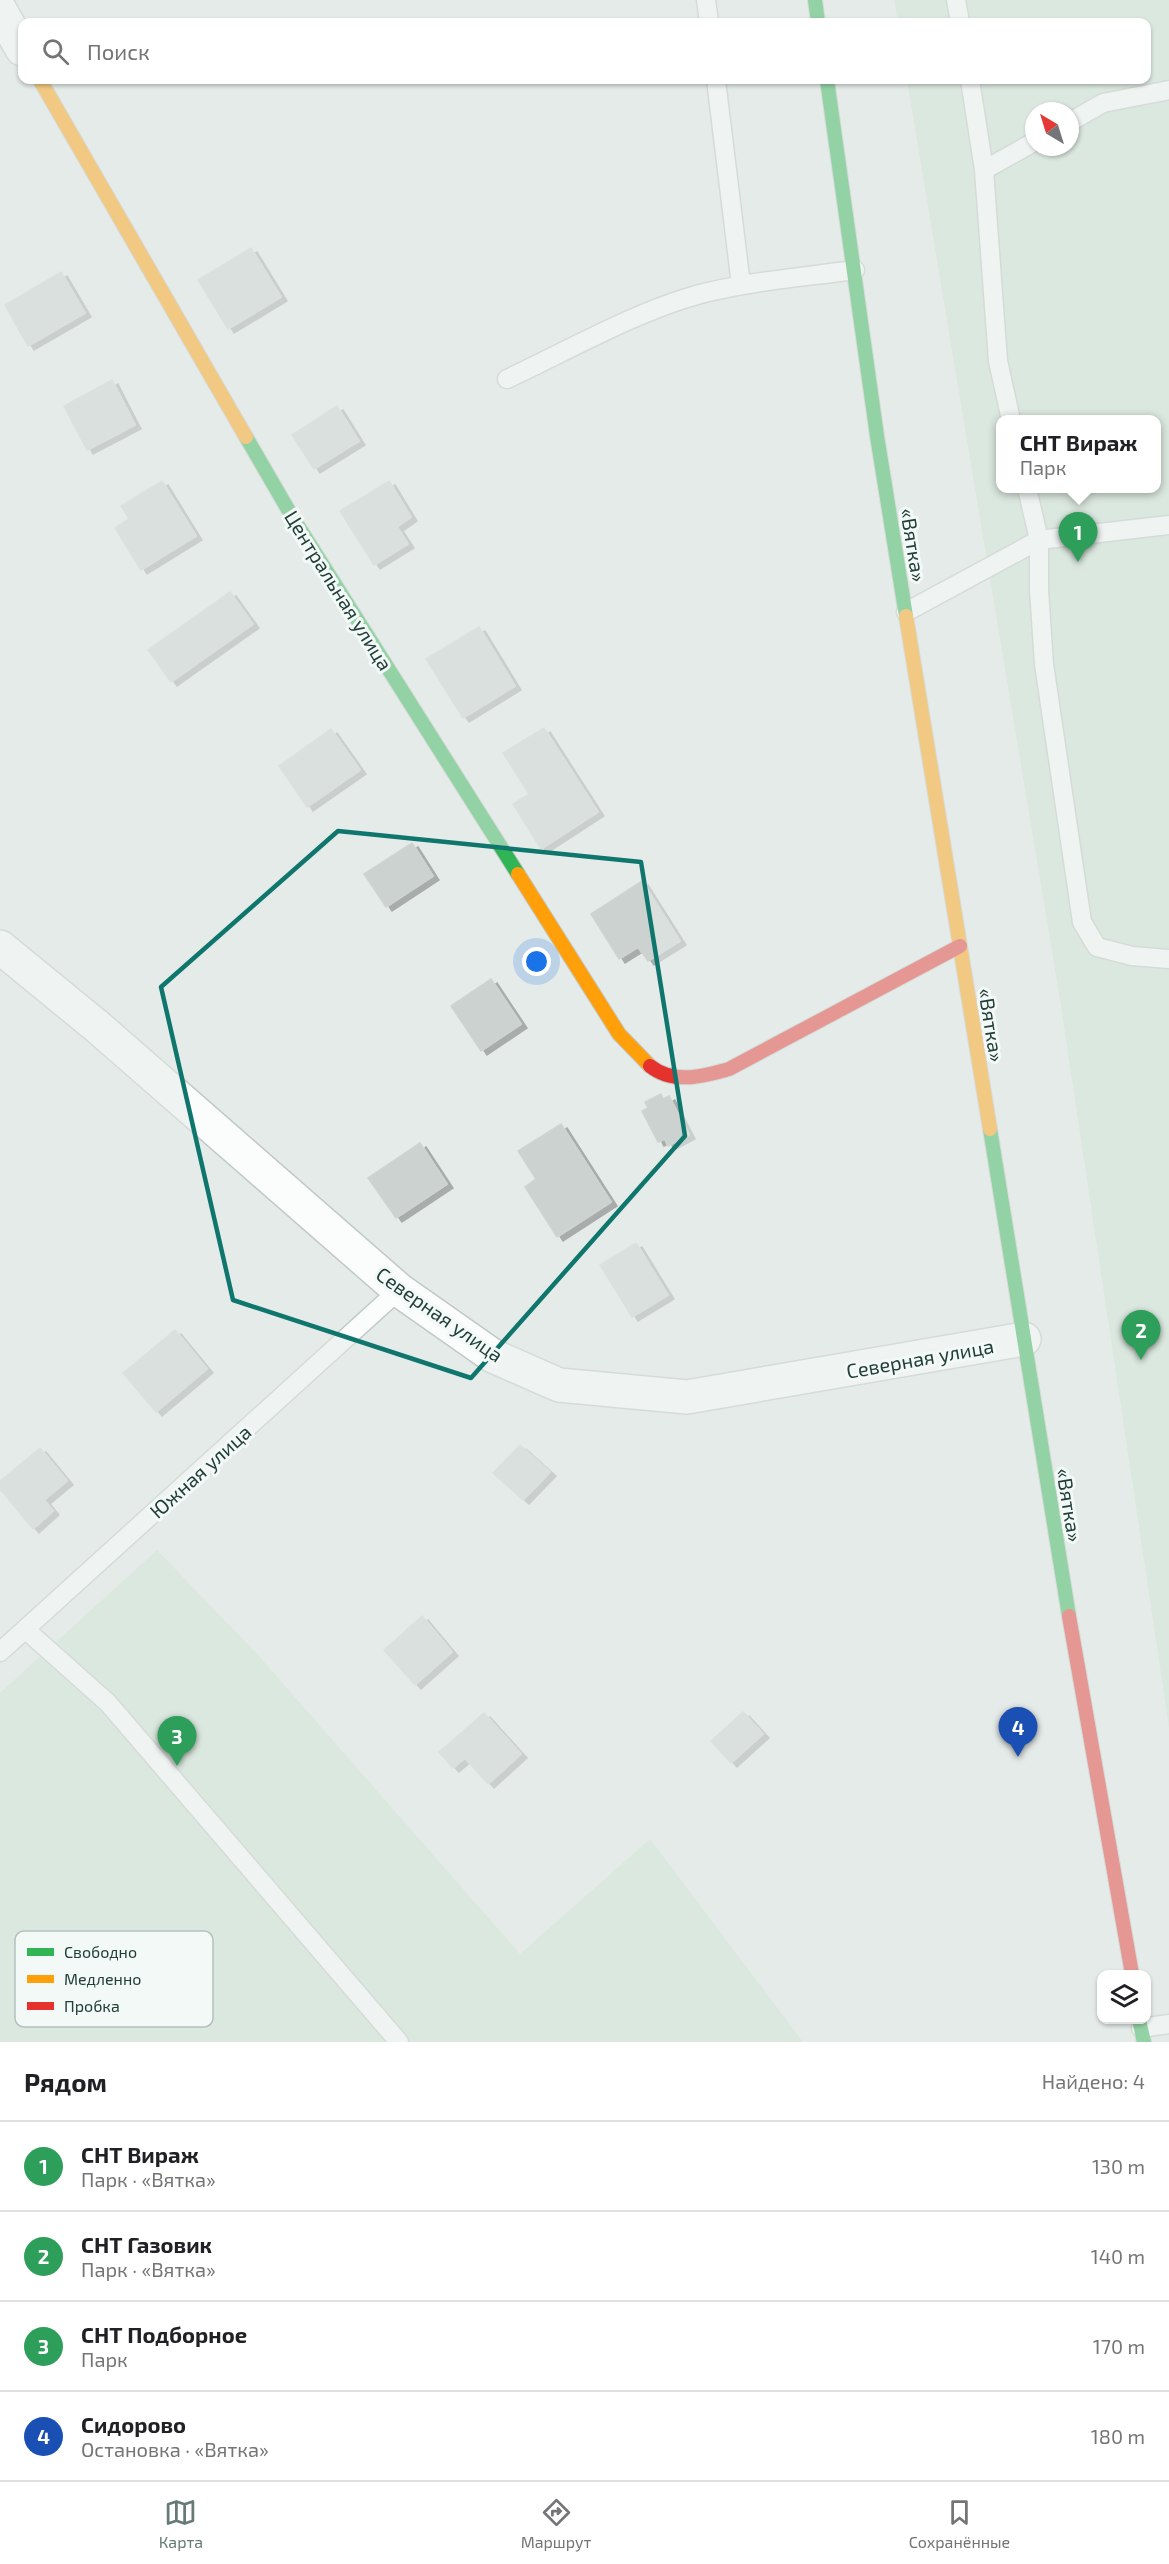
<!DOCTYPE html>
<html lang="ru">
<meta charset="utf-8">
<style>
body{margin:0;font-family:"Exo 2",sans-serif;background:#f6f6f6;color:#202124}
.controls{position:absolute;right:18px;bottom:18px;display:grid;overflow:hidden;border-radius:12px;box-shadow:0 2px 4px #0004}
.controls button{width:54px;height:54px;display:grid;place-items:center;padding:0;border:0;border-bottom:2px solid #e0e0e0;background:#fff;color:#202124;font:30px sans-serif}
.compass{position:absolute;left:1025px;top:102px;width:54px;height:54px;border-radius:50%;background:#fff;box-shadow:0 2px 4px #0004;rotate:322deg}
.you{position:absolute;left:537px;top:962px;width:21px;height:21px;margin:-15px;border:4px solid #fff;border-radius:50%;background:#1a73e8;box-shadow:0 0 0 9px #1a73e833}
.badge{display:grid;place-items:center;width:39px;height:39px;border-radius:50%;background:#667b76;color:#fff;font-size:20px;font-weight:700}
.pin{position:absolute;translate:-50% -50px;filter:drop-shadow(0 2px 3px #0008)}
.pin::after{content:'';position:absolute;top:32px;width:21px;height:18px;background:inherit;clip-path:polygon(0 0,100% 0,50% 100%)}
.popup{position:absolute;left:996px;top:415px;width:165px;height:78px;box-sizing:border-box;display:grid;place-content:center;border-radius:12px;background:#fff;filter:drop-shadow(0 2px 4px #0005);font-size:20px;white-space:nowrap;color:#757577}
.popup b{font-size:22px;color:#202124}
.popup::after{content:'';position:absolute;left:50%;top:100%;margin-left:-12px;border:12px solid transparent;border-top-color:#fff}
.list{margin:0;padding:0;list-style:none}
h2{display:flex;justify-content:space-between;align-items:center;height:78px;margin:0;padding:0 24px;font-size:26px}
h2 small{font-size:20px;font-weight:400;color:#757577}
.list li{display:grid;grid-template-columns:39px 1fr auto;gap:18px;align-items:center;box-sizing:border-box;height:90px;padding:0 24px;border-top:2px solid #e0e0e0}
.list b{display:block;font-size:22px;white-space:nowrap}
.list p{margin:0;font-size:20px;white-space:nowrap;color:#757577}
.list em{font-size:20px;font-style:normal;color:#757577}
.icon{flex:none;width:33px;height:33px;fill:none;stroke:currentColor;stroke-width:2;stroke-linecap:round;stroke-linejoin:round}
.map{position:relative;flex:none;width:1169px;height:2042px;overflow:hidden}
.search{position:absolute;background:#fff;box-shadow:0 2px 4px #0004;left:18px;right:18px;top:18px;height:66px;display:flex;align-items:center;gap:15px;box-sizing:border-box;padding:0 21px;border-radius:12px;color:#757577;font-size:22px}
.sheet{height:438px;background:#fff}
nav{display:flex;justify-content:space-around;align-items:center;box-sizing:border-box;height:84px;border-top:2px solid #e0e0e0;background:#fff;font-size:16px;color:#757577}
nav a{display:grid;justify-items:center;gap:3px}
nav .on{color:#667b76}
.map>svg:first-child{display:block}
.green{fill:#cee4d6;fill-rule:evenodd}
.building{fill:#ccd2d0;stroke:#ced4d1;stroke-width:1.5;filter:url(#shadow)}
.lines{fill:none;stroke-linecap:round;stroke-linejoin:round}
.lane-casing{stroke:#c2c8c5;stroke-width:21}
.street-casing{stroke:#c2c8c5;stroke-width:36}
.fast-casing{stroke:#c1c8c6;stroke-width:16}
.slow-casing{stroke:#c1c8c6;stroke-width:16}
.jam-casing{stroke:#c1c8c6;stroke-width:16}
.lane{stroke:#fbfcfc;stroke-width:18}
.street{stroke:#fbfcfc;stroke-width:33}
.fast{stroke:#30b455;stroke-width:14}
.slow{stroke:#ff9f0a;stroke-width:14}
.jam{stroke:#e5322d;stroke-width:14}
.marked{fill:none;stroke:#0f766e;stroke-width:4.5;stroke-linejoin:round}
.labels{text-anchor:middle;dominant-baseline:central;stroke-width:6;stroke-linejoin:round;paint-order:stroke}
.street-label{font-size:20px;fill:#223f39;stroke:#f3f9f7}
.key{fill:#f3f9f7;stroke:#b4c1be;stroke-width:1.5}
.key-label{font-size:16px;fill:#223f39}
</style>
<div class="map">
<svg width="1169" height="2042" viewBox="0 0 1169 2042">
<defs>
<filter id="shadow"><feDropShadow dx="6" dy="4" stdDeviation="0" flood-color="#0004"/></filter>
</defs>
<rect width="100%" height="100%" fill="#e5ebe8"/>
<path class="green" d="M894 0H1169V1727L1059 993 907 80H1146V22H898ZM1034 111H1070V147H1034ZM1000 420H1156V488H1000Z
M157 1550 258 1655 520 1954 650 1839 803 2042H0V1693Z"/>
<path class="building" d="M251 248 281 297 228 329 198 280Z
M61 272 85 313 28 346 5 305Z
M112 380 135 425 87 450 64 406Z
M337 406 359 441 314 469 292 435Z
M162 481 196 536 141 570 115 528 129 519 121 506Z
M389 481 411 517 397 527 408 544 374 565 340 511Z
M230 592 253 624 171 682 148 650Z
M479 627 515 686 463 718 426 659Z
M544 728 598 812 541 849 513 804 529 794 503 753Z
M331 729 360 770 307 807 279 766Z
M412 843 433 876 386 907 364 874Z
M642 881 680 941 648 961 638 947 619 959 591 914Z
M491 979 521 1024 481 1051 451 1006Z
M661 1094 663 1099 669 1096 689 1135 668 1146 665 1139 658 1142 642 1111 648 1108 645 1102Z
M561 1124 611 1202 557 1237 525 1187 536 1179 518 1151Z
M420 1143 447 1184 396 1218 368 1178Z
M636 1243 668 1295 632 1317 600 1265Z
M175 1330 207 1369 156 1412 123 1373Z
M520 1445 550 1472 523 1500 493 1473Z
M40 1448 67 1481 44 1500 53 1511 33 1529 0 1489V1481Z
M422 1616 452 1652 415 1685 384 1650Z
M743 1712 763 1734 731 1763 711 1741Z
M484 1713 521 1754 488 1784 465 1758 453 1768 439 1752Z"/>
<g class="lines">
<g class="lane-casing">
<path id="lane" d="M706 0 709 22
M956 0 960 22
M716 80 741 285
M970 80 984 170 998 361 1011 420
M1070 122 1103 103 1169 90
M984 170 1034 142
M507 379C567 351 637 311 700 294 751 281 803 277 855 270
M1027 488 1039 540V590L1044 664 1082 922 1097 947 1132 956 1169 959
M906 612 1039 540 1169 525
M25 1629 108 1703 399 2042
M0 1652 399 1290
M1141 2028 1169 2024"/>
</g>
<g class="street-casing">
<path id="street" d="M0 10 22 49
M0 947 99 1028 399 1290 493 1356 559 1385 687 1397 1024 1339"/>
</g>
<g class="fast-casing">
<path id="fast" d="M815 0 818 22
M827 80 877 436 906 616
M246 437 293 518 518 874
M990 1129 1069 1616
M1139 2020 1144 2042"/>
</g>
<g class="slow-casing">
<path id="slow" d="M40 80 246 437
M906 616 990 1129
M518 874 619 1034 650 1066"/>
</g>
<g class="jam-casing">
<path id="jam" d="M650 1066C674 1085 703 1076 729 1069L960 946
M1069 1616 1132 1974"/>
</g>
<use href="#lane" class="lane"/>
<use href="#street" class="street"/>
<use href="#fast" class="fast"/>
<use href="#slow" class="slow"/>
<use href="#jam" class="jam"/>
</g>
<path d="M0 0H1169V2042H0ZM338 831 641 862 685 1136 471 1378 233 1300 161 987Z" fill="#e5ebe8" fill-opacity=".55" fill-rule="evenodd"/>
<path class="marked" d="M338 831 641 862 685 1136 471 1378 233 1300 161 987Z"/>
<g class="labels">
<g class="street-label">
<text transform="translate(914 545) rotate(81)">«Вятка»</text>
<text transform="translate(339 590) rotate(58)">Центральная улица</text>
<text transform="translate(992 1025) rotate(81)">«Вятка»</text>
<text transform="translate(440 1314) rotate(35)">Северная улица</text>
<text transform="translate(920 1358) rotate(-10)">Северная улица</text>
<text transform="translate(200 1471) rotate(-42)">Южная улица</text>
<text transform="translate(1070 1505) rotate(81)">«Вятка»</text>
</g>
</g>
<rect x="15" y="1931" width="198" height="96" rx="9" class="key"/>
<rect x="27" y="1948" width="27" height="8" fill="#30b455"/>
<rect x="27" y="1975" width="27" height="8" fill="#ff9f0a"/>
<rect x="27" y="2002" width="27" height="8" fill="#e5322d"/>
<g class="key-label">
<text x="64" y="1958">Свободно</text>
<text x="64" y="1985">Медленно</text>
<text x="64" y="2012">Пробка</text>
</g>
</svg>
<div class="controls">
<button><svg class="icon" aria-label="layers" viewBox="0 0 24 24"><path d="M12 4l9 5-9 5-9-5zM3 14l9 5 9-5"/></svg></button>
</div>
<svg class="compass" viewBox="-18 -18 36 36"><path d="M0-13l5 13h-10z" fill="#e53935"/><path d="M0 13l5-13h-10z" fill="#757577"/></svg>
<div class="you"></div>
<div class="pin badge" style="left:1078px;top:562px;background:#2e9e5b">1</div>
<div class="popup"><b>СНТ Вираж</b>Парк</div>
<div class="pin badge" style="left:1141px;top:1360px;background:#2e9e5b">2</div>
<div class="pin badge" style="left:177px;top:1766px;background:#2e9e5b">3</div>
<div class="pin badge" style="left:1018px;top:1757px;background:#1a4fb4">4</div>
<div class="search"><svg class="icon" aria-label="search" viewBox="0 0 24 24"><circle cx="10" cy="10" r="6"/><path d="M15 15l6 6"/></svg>Поиск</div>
</div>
<section class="sheet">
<h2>Рядом<small>Найдено: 4</small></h2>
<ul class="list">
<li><span class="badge" style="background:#2e9e5b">1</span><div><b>СНТ Вираж</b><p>Парк · «Вятка»</p></div><em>130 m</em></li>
<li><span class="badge" style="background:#2e9e5b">2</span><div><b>СНТ Газовик</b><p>Парк · «Вятка»</p></div><em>140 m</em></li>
<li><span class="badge" style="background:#2e9e5b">3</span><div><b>СНТ Подборное</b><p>Парк</p></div><em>170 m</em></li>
<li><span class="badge" style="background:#1a4fb4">4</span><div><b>Сидорово</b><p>Остановка · «Вятка»</p></div><em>180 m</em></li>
</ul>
</section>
<nav>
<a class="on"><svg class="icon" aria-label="map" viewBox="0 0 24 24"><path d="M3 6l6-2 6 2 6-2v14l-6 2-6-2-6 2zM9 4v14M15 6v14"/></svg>Карта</a>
<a><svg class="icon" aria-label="directions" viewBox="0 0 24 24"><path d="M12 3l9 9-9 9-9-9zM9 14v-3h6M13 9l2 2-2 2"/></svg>Маршрут</a>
<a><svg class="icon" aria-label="saved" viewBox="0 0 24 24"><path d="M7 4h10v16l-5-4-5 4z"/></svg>Сохранённые</a>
</nav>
